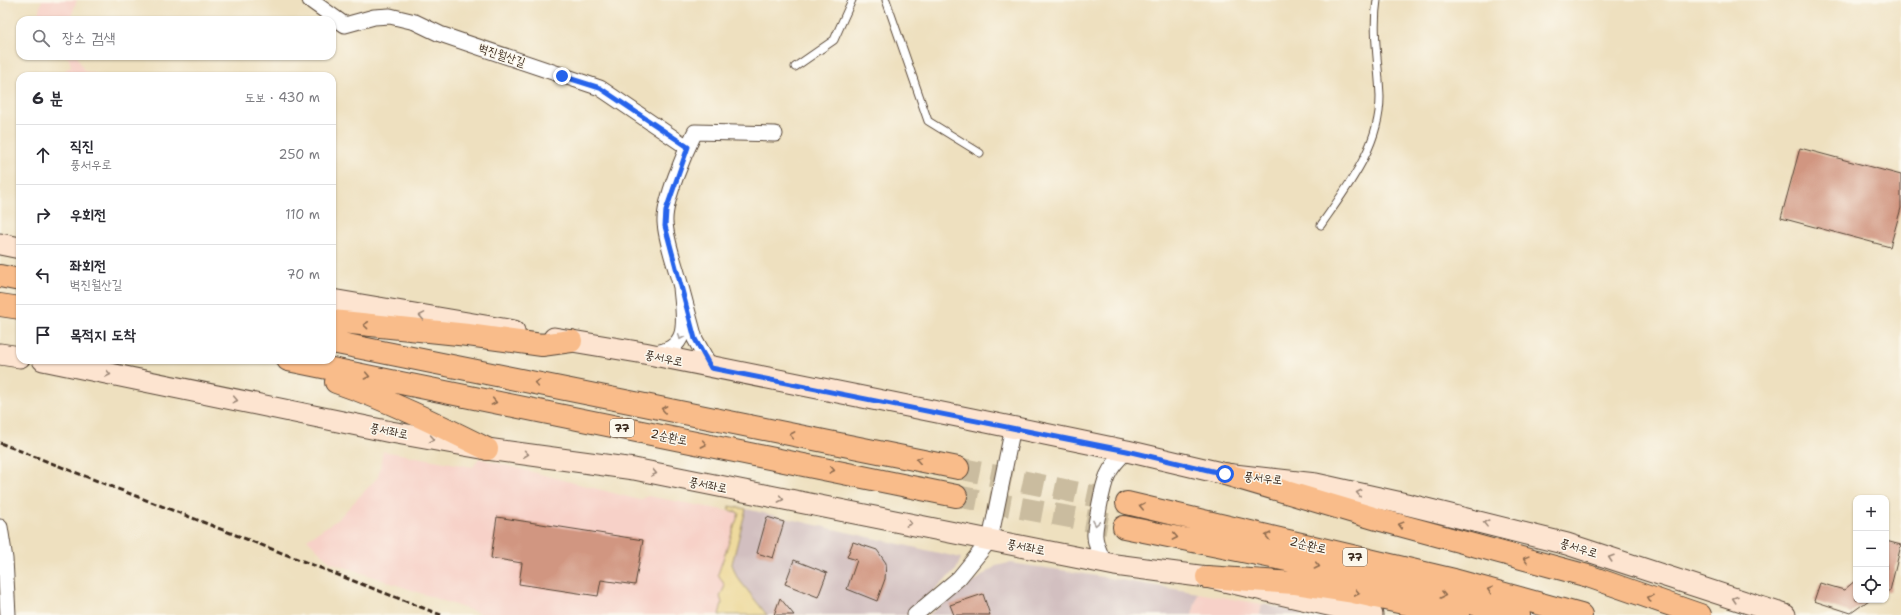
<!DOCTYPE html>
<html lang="ko">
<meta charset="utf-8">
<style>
body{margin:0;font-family:"Shantell Sans","Poor Story",sans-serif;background:#f2f2f3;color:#2b2b33}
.controls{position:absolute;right:12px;bottom:12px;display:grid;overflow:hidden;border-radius:8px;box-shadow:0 1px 3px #0004}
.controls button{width:36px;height:36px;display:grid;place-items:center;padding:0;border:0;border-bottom:1px solid #e1e1e2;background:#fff;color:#2b2b33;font:20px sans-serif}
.stop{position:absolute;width:12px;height:12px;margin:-9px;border:3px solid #2563eb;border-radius:50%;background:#fff}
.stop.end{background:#2563eb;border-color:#fff;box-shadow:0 1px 4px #0008}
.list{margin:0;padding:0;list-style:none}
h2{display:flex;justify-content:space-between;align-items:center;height:52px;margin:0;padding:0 16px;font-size:17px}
h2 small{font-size:13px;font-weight:400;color:#7c7c81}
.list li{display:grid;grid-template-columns:26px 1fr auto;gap:12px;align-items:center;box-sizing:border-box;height:60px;padding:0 16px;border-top:1px solid #e1e1e2}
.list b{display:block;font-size:15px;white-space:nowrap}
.list p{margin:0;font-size:13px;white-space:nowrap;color:#7c7c81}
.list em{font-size:13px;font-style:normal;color:#7c7c81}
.icon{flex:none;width:22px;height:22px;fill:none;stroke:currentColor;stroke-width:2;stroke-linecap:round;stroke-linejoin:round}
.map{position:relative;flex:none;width:1901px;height:615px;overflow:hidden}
.search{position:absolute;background:#fff;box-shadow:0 1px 3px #0004;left:16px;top:16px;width:320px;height:44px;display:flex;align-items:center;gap:10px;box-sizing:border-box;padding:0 14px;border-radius:12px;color:#7c7c81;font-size:15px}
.panel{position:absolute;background:#fff;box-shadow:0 1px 3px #0004;left:16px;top:72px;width:320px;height:292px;border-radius:12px}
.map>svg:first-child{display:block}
.built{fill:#f7d1c8}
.industrial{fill:#d2bfc0}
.sand{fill:#eeda9e;stroke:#94825e}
.building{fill:#d19681}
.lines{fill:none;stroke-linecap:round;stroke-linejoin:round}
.highway-tunnel{stroke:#cabc9f;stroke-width:22;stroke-dasharray:22 11;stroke-linecap:butt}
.lane-casing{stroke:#564536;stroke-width:9}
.street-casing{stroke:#564536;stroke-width:17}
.secondary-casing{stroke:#564536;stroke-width:23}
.highway-casing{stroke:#564536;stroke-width:24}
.lane{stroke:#fff;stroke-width:7}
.street{stroke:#fff;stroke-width:15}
.secondary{stroke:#fde4d0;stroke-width:21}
.highway{stroke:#f9bc8a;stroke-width:22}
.rail{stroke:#3b2a1e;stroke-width:3;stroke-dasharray:6 3;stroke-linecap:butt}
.oneway{stroke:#9c8777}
.oneway2{stroke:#906c4f}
.oneway3{stroke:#a79f9a}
.route{stroke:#2563eb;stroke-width:5}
.labels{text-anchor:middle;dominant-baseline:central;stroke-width:3;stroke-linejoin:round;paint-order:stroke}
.shield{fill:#fbf7ec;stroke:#75685c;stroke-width:1}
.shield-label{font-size:11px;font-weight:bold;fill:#3b2a1e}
.street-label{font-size:12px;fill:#3b2a1e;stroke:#fbf7ec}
</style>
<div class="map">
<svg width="1901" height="615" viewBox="0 0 1901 615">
<rect width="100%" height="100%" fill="#fbf7ec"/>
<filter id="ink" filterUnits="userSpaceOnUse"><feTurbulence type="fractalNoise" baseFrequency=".025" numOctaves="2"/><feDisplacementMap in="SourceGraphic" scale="8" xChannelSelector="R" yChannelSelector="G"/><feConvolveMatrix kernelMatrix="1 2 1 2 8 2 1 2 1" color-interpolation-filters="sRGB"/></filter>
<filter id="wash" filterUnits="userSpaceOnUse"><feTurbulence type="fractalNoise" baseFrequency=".012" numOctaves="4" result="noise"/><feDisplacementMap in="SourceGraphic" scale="16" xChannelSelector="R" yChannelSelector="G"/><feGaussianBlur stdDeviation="0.9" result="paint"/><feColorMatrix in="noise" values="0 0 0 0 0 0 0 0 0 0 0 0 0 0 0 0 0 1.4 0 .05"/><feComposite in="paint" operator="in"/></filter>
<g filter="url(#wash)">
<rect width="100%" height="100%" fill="#eee0bf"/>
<path class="built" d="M42 0H77L70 20H36Z
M64 56H77L84 71 104 76H58L71 66 69 58Z
M383 451 473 467 479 458 640 500 648 496 739 513 719 574 725 586 720 596 723 603 719 615H484L330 562 307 539 337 520 378 477Z
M1198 593 1262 604 1260 615H1192Z"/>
<path class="industrial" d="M746 509 961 558 956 570 906 615H767L737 577 732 564Z
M1009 563 1061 570 1198 593 1192 615H928L996 566Z
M1262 604 1315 615H1260Z"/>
<path class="sand" d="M729 506 746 509 732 564 737 577 767 615H719L722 603 720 596 725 586 718 574 739 513 729 510Z"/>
<g id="blocks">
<path class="building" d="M1800 148 1901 175V208L1890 247 1781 218Z
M497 517 643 540 635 585 601 580 598 596 519 584 522 563 491 558Z
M767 517 784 522 773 558 757 553Z
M1886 541 1901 545 1890 591H1886Z
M853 542 877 550 886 563 885 579 877 601 847 589 857 560 847 557Z
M794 560 827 573 818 597 785 584Z
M1856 580V600H1869L1851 613 1814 601 1820 583 1844 590Z
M983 594 990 615H954L950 605Z
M780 598 794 615H774Z"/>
</g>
</g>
<g filter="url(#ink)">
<use href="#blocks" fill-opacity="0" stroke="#564536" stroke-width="1"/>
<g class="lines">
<path class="highway-tunnel" d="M958 468 1127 503
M956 496 1124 527"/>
<g class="lane-casing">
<path id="lane" d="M886 0 928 121 980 153
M795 67 834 40 852 0
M1321 225C1347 187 1380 146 1380 97 1379 65 1372 32 1377 0"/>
</g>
<g class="street-casing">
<path id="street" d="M310 0 345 25 374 17 390 16 415 22 440 34 600 88 687 147
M681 287C676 267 666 242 665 222 664 200 685 152 695 132L775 134
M654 353C693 349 683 316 681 287L695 339 711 368
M0 527 5 559 8 615
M1104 562C1100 553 1094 543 1095 533 1095 525 1098 516 1099 508 1104 482 1106 469 1127 451
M915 615 959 578 990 540 1013 427"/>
</g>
<g class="secondary-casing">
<path id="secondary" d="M0 244 20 248
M332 300 514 331
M554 338 644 353 972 419 1127 451 1225 474 1316 484 1406 504 1567 544 1785 615
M0 354 20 357
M43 360 391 432 487 449 634 469 1115 565 1207 577 1372 615"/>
</g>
<g class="highway-casing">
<path id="highway" d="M0 276 20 280
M0 305 20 308
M332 321 468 335 542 345 571 341
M332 342 958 468
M288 360 956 496
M336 382C388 400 437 424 487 449
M1225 474 1377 519 1588 576 1700 615
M1127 503 1454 580 1581 615
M1124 527 1336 570 1519 615
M1207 577 1294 583 1353 592 1458 615"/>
</g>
<use href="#lane" class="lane"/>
<use href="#street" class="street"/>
<use href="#secondary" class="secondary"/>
<use href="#highway" class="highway"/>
<path class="rail" d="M0 443 441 615"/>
</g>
<defs><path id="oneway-chevron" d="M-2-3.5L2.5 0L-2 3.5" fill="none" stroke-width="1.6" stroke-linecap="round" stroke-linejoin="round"/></defs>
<g class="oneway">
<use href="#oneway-chevron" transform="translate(422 316) rotate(-170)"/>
<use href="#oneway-chevron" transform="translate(108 374) rotate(12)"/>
<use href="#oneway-chevron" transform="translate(235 400) rotate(12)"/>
<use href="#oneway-chevron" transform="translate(432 439) rotate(10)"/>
<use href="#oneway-chevron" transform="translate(526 454) rotate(8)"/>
<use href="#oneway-chevron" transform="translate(654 473) rotate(13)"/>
<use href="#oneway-chevron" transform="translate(1359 493) rotate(-168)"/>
<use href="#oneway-chevron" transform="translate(781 499) rotate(11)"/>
<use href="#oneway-chevron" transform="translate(909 523) rotate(11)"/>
<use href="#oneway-chevron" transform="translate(1486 523) rotate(-166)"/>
<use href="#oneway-chevron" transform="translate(1611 558) rotate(-162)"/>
<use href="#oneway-chevron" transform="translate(1735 599) rotate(-162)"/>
</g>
<g class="oneway2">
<use href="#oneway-chevron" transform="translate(366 325) rotate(-174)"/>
<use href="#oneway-chevron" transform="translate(367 376) rotate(12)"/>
<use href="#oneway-chevron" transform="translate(537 383) rotate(-169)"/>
<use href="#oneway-chevron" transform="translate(494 402) rotate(12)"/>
<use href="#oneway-chevron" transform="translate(664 409) rotate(-169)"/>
<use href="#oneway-chevron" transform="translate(792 435) rotate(-169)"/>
<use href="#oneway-chevron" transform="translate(704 444) rotate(11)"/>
<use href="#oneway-chevron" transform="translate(919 460) rotate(-169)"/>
<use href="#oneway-chevron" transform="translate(832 470) rotate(11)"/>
<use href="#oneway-chevron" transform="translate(1142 506) rotate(-167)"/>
<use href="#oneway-chevron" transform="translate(1401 525) rotate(-165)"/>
<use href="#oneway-chevron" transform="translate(1268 536) rotate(-167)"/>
<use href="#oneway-chevron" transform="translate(1175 537) rotate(11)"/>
<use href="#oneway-chevron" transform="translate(1526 559) rotate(-165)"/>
<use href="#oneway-chevron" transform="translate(1317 566) rotate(12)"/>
<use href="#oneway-chevron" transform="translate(1490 590) rotate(-165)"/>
<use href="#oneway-chevron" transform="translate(1357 593) rotate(11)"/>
<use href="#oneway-chevron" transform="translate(1443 595) rotate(14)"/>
<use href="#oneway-chevron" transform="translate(1650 598) rotate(-161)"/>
</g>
<g class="oneway3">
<use href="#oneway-chevron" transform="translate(681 337) rotate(113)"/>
<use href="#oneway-chevron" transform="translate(1096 523) rotate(100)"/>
</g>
</g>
<g class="lines" filter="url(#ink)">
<path class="route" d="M562 76 600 88 688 147 666 210 665 226 695 339 711 368 1127 451 1225 474"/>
</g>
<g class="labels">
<g class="shield">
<rect x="610" y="419" width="24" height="18" rx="3"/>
<rect x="1343" y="548" width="24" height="18" rx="3"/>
</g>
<g class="shield-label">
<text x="622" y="428">77</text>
<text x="1355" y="557">77</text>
</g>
<g class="street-label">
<text transform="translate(502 55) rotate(19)">벽진월산길</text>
<text transform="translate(664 358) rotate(12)">풍서우로</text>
<text transform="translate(389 431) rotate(11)">풍서좌로</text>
<text transform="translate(669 437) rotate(11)">2순환로</text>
<text transform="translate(1263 478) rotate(6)">풍서우로</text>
<text transform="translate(708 485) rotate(11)">풍서좌로</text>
<text transform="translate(1308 545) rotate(13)">2순환로</text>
<text transform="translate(1026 547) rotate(11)">풍서좌로</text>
<text transform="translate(1579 548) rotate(17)">풍서우로</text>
</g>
</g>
</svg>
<div class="controls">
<button>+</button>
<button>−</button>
<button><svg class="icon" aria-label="locate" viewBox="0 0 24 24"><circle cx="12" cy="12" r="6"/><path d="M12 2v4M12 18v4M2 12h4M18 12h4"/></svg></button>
</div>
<div class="stop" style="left:1225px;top:474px"></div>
<div class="stop end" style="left:562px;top:76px"></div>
<div class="search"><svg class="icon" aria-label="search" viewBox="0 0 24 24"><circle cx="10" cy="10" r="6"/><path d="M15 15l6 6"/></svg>장소 검색</div>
<section class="panel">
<h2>6 분<small>도보 · 430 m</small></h2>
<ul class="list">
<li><svg class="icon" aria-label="ahead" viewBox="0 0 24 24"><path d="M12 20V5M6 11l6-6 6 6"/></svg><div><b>직진</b><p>풍서우로</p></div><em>250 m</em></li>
<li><svg class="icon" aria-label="right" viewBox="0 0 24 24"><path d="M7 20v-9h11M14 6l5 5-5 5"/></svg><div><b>우회전</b></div><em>110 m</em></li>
<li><svg class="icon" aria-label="left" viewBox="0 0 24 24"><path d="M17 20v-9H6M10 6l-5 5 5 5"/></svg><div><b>좌회전</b><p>벽진월산길</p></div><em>70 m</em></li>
<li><svg class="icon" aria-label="arrive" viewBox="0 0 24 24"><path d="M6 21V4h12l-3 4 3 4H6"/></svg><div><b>목적지 도착</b></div></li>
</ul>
</section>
</div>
